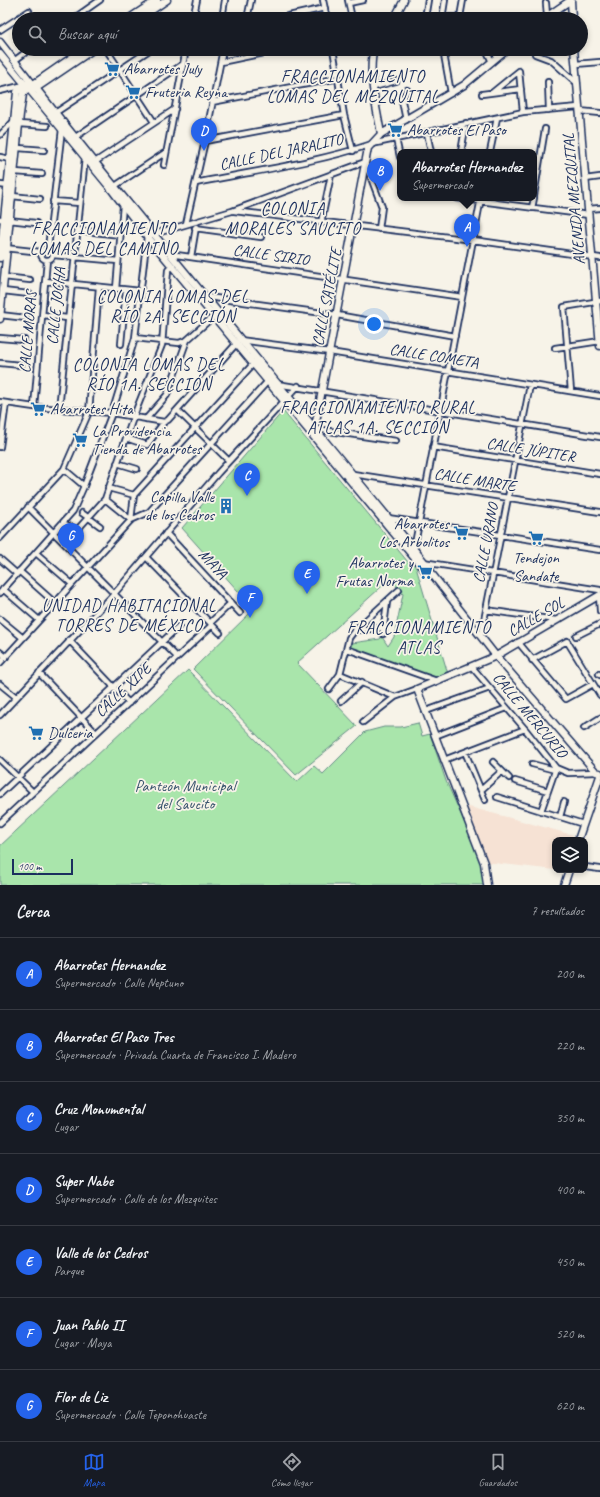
<!DOCTYPE html>
<html lang="es">
<meta charset="utf-8">
<style>
body{margin:0;font-family:Caveat,sans-serif;background:#242831;color:#f1f3f6}
.controls{position:absolute;right:12px;bottom:12px;display:grid;overflow:hidden;border-radius:8px;box-shadow:0 2px 6px #0003}
.controls button{width:36px;height:36px;display:grid;place-items:center;padding:0;border:0;border-bottom:1px solid #363941;background:#171b24;color:#f1f3f6;font:20px sans-serif}
.scale{position:absolute;left:12px;bottom:10px;width:61px;box-sizing:border-box;padding-left:4px;border:2px solid #1b2f5e;border-top:0;font-size:11px;line-height:14px;white-space:nowrap;color:#1b2f5e;-webkit-text-stroke:3px #f7f3e8;paint-order:stroke}
.you{position:absolute;left:374px;top:324px;width:14px;height:14px;margin:-10px;border:3px solid #fff;border-radius:50%;background:#1a73e8;box-shadow:0 0 0 6px #1a73e833}
.badge{display:grid;place-items:center;width:26px;height:26px;border-radius:50%;background:#2563eb;color:#fff;font-size:13px;font-weight:700}
.pin{position:absolute;translate:-50% -33px;filter:drop-shadow(0 1px 2px #0008)}
.pin::after{content:'';position:absolute;top:21px;width:14px;height:12px;background:inherit;clip-path:polygon(0 0,100% 0,50% 100%)}
.popup{position:absolute;left:397px;top:149px;width:140px;height:52px;box-sizing:border-box;display:grid;place-content:center;border-radius:8px;background:#171b24;filter:drop-shadow(0 1px 3px #0005);font-size:13px;white-space:nowrap;color:#9ea1a6}
.popup b{font-size:15px;color:#f1f3f6}
.popup::after{content:'';position:absolute;left:50%;top:100%;margin-left:-8px;border:8px solid transparent;border-top-color:#171b24}
.list{margin:0;padding:0;list-style:none}
h2{display:flex;justify-content:space-between;align-items:center;height:52px;margin:0;padding:0 16px;font-size:17px}
h2 small{font-size:13px;font-weight:400;color:#9ea1a6}
.list li{display:grid;grid-template-columns:26px 1fr auto;gap:12px;align-items:center;box-sizing:border-box;height:72px;padding:0 16px;border-top:1px solid #363941}
.list b{display:block;font-size:15px;white-space:nowrap}
.list p{margin:0;font-size:13px;white-space:nowrap;color:#9ea1a6}
.list em{font-size:13px;font-style:normal;color:#9ea1a6}
.icon{flex:none;width:22px;height:22px;fill:none;stroke:currentColor;stroke-width:2;stroke-linecap:round;stroke-linejoin:round}
.map{position:relative;flex:none;width:600px;height:885px;overflow:hidden}
.search{position:absolute;background:#171b24;box-shadow:0 2px 6px #0003;left:12px;right:12px;top:12px;height:44px;display:flex;align-items:center;gap:10px;box-sizing:border-box;padding:0 14px;border-radius:22px;color:#9ea1a6;font-size:15px}
.sheet{height:556px;background:#171b24}
nav{display:flex;justify-content:space-around;align-items:center;box-sizing:border-box;height:56px;border-top:1px solid #363941;background:#171b24;font-size:11px;color:#9ea1a6}
nav a{display:grid;justify-items:center;gap:2px}
nav .on{color:#2563eb}
.map>svg:first-child{display:block}
.built{fill:#f6e2d4}
.green{fill:#a9e5ab;stroke:#628a84}
.lines{fill:none;stroke-linecap:round;stroke-linejoin:round}
.street-casing{stroke:#1b2f5e;stroke-width:8}
.secondary-casing{stroke:#1b2f5e;stroke-width:9}
.street{stroke:#f7f3e8;stroke-width:4.5}
.secondary{stroke:#f7f3e8;stroke-width:6}
.labels{text-anchor:middle;dominant-baseline:central;stroke-width:3.5;stroke-linejoin:round;paint-order:stroke}
.poi-label{font-size:16px;fill:#1b2f5e;stroke:#f7f3e8;text-anchor:start}
.street-label{font-size:16px;fill:#1b2f5e;stroke:#f7f3e8}
.park-label{font-size:16px;fill:#37536d;stroke:#f7f3e8}
.neighbourhood-label{font-size:17px;letter-spacing:1px;fill:#1b2f5e;stroke:#f7f3e8}
</style>
<div class="map">
<svg width="600" height="885" viewBox="0 0 600 885">
<rect width="100%" height="100%" fill="#f7f3e8"/>
<filter id="ink" filterUnits="userSpaceOnUse"><feTurbulence type="fractalNoise" baseFrequency=".025" numOctaves="2"/><feDisplacementMap in="SourceGraphic" scale="8" xChannelSelector="R" yChannelSelector="G"/><feConvolveMatrix kernelMatrix="1 2 1 2 8 2 1 2 1" color-interpolation-filters="sRGB"/></filter>
<g filter="url(#ink)">
<path class="built" d="M462 805 573 835 572 840H555V870L485 862Z"/>
<path class="green" d="M283 411 408 562 412 565 415 564 448 674 434 679 351 648 352 643 380 639 382 637 388 646 394 637 403 594 390 579 297 663 357 726 296 775 193 669 254 609 182 528Z
M188 670 297 782 314 766 323 774 365 732 384 727H401L418 723 422 736 430 734 446 781 481 859 485 885H0V846Z"/>
<g class="lines">
<g class="street-casing">
<path id="street" d="M323 0 327 19
M348 0 351 14
M349 3 363 0
M546 3 547 16
M82 13 86 19
M398 14 418 18 460 17 463 0
M425 18 428 0
M73 19 100 0
M193 19 197 0
M222 19 225 0
M247 19 251 0
M275 19 325 8
M442 19 445 0
M0 30 29 11
M106 49 154 122
M333 49 344 115 353 151
M443 49 451 93
M486 49 492 62
M535 49V54L551 60 577 83
M443 50 455 49
M14 61 30 49
M221 62 284 49
M576 64 600 62
M548 82 549 110
M374 87 396 81
M0 91 20 86
M493 92 519 71 523 112
M482 94 521 89
M212 102 339 78
M580 111 600 113
M55 113 151 49
M406 120 402 101 407 90
M19 124 47 126
M427 133 431 152
M0 135 13 122
M74 138 183 64
M396 139 400 157
M205 141 344 115
M18 148 44 150
M461 152 466 123
M490 152 497 118
M0 157 10 159
M95 162 175 109
M164 165 186 49
M15 172 42 174
M585 179 600 177
M196 183C254 171 315 163 372 144L523 112 579 107
M0 185 10 186
M112 188 166 152
M534 195 545 129
M12 196 40 199
M456 198 589 215
M53 201 80 203
M532 208 534 198
M588 209 600 208
M234 211 473 240 600 258
M0 219 36 223
M321 223 331 175
M186 224 205 141 223 49
M195 228 261 237
M77 230 120 235
M5 248 41 252
M48 248 62 129
M41 254a6 6 0 1 1 12 0a6 6 0 1 1-12 0Z
M170 254 462 297
M53 255 118 261
M191 257 196 227
M4 277 30 280
M45 281 141 291
M116 289 123 205
M3 291 29 294
M208 297 337 315 455 336
M0 315 26 318
M43 315 67 318
M0 338 24 340
M135 338 179 343 187 340
M240 340 330 352 600 396
M121 344 126 290
M555 348 600 341
M0 363 21 365
M277 384 600 437
M571 391 564 307 600 301
M0 402 34 407 112 413 164 422
M34 407 47 260
M59 409 85 158
M177 410 229 461
M146 419 167 395 187 340 215 315
M316 429 396 441
M126 438 147 445 164 422 168 420 237 343
M0 447 6 403
M433 447 600 474
M117 463 137 469
M64 469 84 486
M353 474 600 512
M108 488 134 495
M105 499 131 520
M28 507 177 657
M82 513 100 526
M388 518 600 550
M131 520 134 495 254 363
M63 523 77 530 105 499 133 418 162 345 168 270 172 266
M166 533 240 613
M0 538 64 469 89 412 99 287
M414 549 481 198
M36 553 72 584
M146 557 220 633
M0 559 17 574
M423 562 600 590
M19 571 55 603
M3 589 39 620
M0 593 73 511 84 486 112 413 135 338 147 236 232 211 365 162 382 207 379 229
M599 595 600 611
M486 610 556 620
M0 619 23 638
M210 623 231 603
M355 630 383 628
M383 634 387 602
M481 636 530 385
M576 636 600 624
M69 640 129 703
M518 642 566 699 593 684
M347 649 437 681
M0 652 6 657
M532 660 567 641 600 695
M0 663 131 520 149 512 268 381
M472 667 525 729 556 768 568 773 596 772
M39 673 96 733
M340 674 395 697
M599 674 600 675
M0 684 16 697
M329 689 340 674 349 638 355 630 399 590
M341 701 362 682
M426 711 490 688
M0 715 114 594 218 473 298 386
M363 722 395 697 417 689
M584 728 600 718
M435 736 507 708
M465 752 485 800
M0 760 33 792
M444 760 525 729
M493 762 509 778
M532 764 555 770
M515 781 548 791
M481 790 502 771
M0 794 179 626
M497 797 583 824
M541 811 556 768
M560 817 564 802
M0 823 212 625
M585 867 600 869"/>
</g>
<g class="secondary-casing">
<path id="secondary" d="M571 0 572 19
M128 19 157 0
M139 19 167 0
M394 19 404 0
M543 19 571 0
M0 42C139 222 288 393 430 569L432 574 496 656 596 772 600 773
M374 49C367 73 377 109 381 134
M574 49 600 346
M0 54 111 189 147 236 427 573 432 574
M32 85 84 49
M35 89 94 49
M0 258 17 92 25 83 28 84
M0 319 20 114 23 94 28 87
M313 429 315 427 368 148 381 134 464 85 507 49
M578 840 600 776
M487 885 484 863 417 689 496 656 600 595
M564 885 569 870"/>
</g>
<use href="#street" class="street"/>
<use href="#secondary" class="secondary"/>
</g>
</g>
<defs>
<g id="supermarket-bare" transform="scale(1.2)"><path d="M-6-5.5h2.5l.6 2H6L4.5 2H-2.5L-4.4-4H-6ZM-1.5 3.2a1.3 1.3 0 1 0 .1 0ZM3 3.2a1.3 1.3 0 1 0 .1 0Z" fill="#1f6fb2" stroke="#f7f3e8" stroke-width="2.5" paint-order="stroke"/></g>
<g id="building-bare" transform="scale(1.2)"><path d="M-4-6H4V6H1V3H-1V6H-4ZM-2.5-4.3h1.7v1.8h-1.7ZM.8-4.3h1.7v1.8H.8ZM-2.5-1h1.7V.8h-1.7ZM.8-1h1.7V.8H.8Z" fill="#1f6fb2" stroke="#f7f3e8" stroke-width="2.5" paint-order="stroke"/></g>
</defs>
<g fill-rule="evenodd">
<use href="#supermarket-bare" x="112" y="69"/>
<use href="#supermarket-bare" x="133" y="92"/>
<use href="#supermarket-bare" x="395" y="130"/>
<use href="#supermarket-bare" x="38" y="409"/>
<use href="#supermarket-bare" x="80" y="440"/>
<use href="#building-bare" x="226" y="506"/>
<use href="#supermarket-bare" x="461" y="533"/>
<use href="#supermarket-bare" x="536" y="538"/>
<use href="#supermarket-bare" x="425" y="572"/>
<use href="#supermarket-bare" x="36" y="733"/>
</g>
<g class="labels">
<g class="poi-label">
<text x="124" y="69">Abarrotes July</text>
<text x="145" y="92">Fruteria Reyna</text>
<text x="407" y="130">Abarrotes El Paso</text>
<text x="50" y="409">Abarrotes Hita</text>
<text x="92" y="431">La Providencia<tspan x="92" dy="18">Tienda de Abarrotes</tspan></text>
<text x="214" y="497" text-anchor="end">Capilla Valle<tspan x="214" dy="18">de los Cedros</tspan></text>
<text x="449" y="524" text-anchor="end">Abarrotes<tspan x="449" dy="18">Los Arbolitos</tspan></text>
<text x="536" y="558" text-anchor="middle">Tendejon<tspan x="536" dy="18">Sandate</tspan></text>
<text x="413" y="563" text-anchor="end">Abarrotes y<tspan x="413" dy="18">Frutas Norma</tspan></text>
<text x="48" y="733">Dulceria</text>
</g>
<g class="street-label">
<text transform="translate(281 152) rotate(-12)">CALLE DEL JARALITO</text>
<text transform="translate(574 199) rotate(-95)">AVENIDA MEZQUITAL</text>
<text transform="translate(271 255) rotate(8)">CALLE SIRIO</text>
<text transform="translate(327 297) rotate(-79)">CALLE SATÉLITE</text>
<text transform="translate(56 306) rotate(-84)">CALLE JOCHA</text>
<text transform="translate(28 332) rotate(-85)">CALLE MORAS</text>
<text transform="translate(434 356) rotate(9)">CALLE COMETA</text>
<text transform="translate(531 450) rotate(9)">CALLE JÚPITER</text>
<text transform="translate(475 480) rotate(9)">CALLE MARTE</text>
<text transform="translate(486 543) rotate(-79)">CALLE URANO</text>
<text transform="translate(213 564) rotate(47)">MAYA</text>
<text transform="translate(536 617) rotate(-30)">CALLE SOL</text>
<text transform="translate(123 690) rotate(-43)">CALLE XIPE</text>
<text transform="translate(530 715) rotate(50)">CALLE MERCURIO</text>
</g>
<g class="park-label">
<text x="185" y="786">Panteón Municipal<tspan x="185" dy="18">del Saucito</tspan></text>
</g>
<g class="neighbourhood-label">
<text x="353" y="76">FRACCIONAMIENTO<tspan x="353" dy="20">LOMAS DEL MEZQUITAL</tspan></text>
<text x="293" y="208">COLONIA<tspan x="293" dy="20">MORALES SAUCITO</tspan></text>
<text x="104" y="228">FRACCIONAMIENTO<tspan x="104" dy="20">LOMAS DEL CAMINO</tspan></text>
<text x="173" y="296">COLONIA LOMAS DEL<tspan x="173" dy="20">RÍO 2A. SECCIÓN</tspan></text>
<text x="149" y="364">COLONIA LOMAS DEL<tspan x="149" dy="20">RÍO 1A. SECCIÓN</tspan></text>
<text x="378" y="407">FRACCIONAMIENTO RURAL<tspan x="378" dy="20">ATLAS 1A. SECCIÓN</tspan></text>
<text x="129" y="605">UNIDAD HABITACIONAL<tspan x="129" dy="20">TORRES DE MÉXICO</tspan></text>
<text x="419" y="627">FRACCIONAMIENTO<tspan x="419" dy="20">ATLAS</tspan></text>
</g>
</g>
</svg>
<div class="controls">
<button><svg class="icon" aria-label="layers" viewBox="0 0 24 24"><path d="M12 4l9 5-9 5-9-5zM3 14l9 5 9-5"/></svg></button>
</div>
<div class="scale">100 m</div>
<div class="you"></div>
<div class="pin badge" style="left:467px;top:247px">A</div>
<div class="popup"><b>Abarrotes Hernandez</b>Supermercado</div>
<div class="pin badge" style="left:380px;top:191px">B</div>
<div class="pin badge" style="left:247px;top:496px">C</div>
<div class="pin badge" style="left:204px;top:151px">D</div>
<div class="pin badge" style="left:307px;top:594px">E</div>
<div class="pin badge" style="left:250px;top:618px">F</div>
<div class="pin badge" style="left:71px;top:556px">G</div>
<div class="search"><svg class="icon" aria-label="search" viewBox="0 0 24 24"><circle cx="10" cy="10" r="6"/><path d="M15 15l6 6"/></svg>Buscar aquí</div>
</div>
<section class="sheet">
<h2>Cerca<small>7 resultados</small></h2>
<ul class="list">
<li><span class="badge">A</span><div><b>Abarrotes Hernandez</b><p>Supermercado · Calle Neptuno</p></div><em>200 m</em></li>
<li><span class="badge">B</span><div><b>Abarrotes El Paso Tres</b><p>Supermercado · Privada Cuarta de Francisco I. Madero</p></div><em>220 m</em></li>
<li><span class="badge">C</span><div><b>Cruz Monumental</b><p>Lugar</p></div><em>350 m</em></li>
<li><span class="badge">D</span><div><b>Super Nabe</b><p>Supermercado · Calle de los Mezquites</p></div><em>400 m</em></li>
<li><span class="badge">E</span><div><b>Valle de los Cedros</b><p>Parque</p></div><em>450 m</em></li>
<li><span class="badge">F</span><div><b>Juan Pablo II</b><p>Lugar · Maya</p></div><em>520 m</em></li>
<li><span class="badge">G</span><div><b>Flor de Liz</b><p>Supermercado · Calle Teponohuaste</p></div><em>620 m</em></li>
</ul>
</section>
<nav>
<a class="on"><svg class="icon" aria-label="map" viewBox="0 0 24 24"><path d="M3 6l6-2 6 2 6-2v14l-6 2-6-2-6 2zM9 4v14M15 6v14"/></svg>Mapa</a>
<a><svg class="icon" aria-label="directions" viewBox="0 0 24 24"><path d="M12 3l9 9-9 9-9-9zM9 14v-3h6M13 9l2 2-2 2"/></svg>Cómo llegar</a>
<a><svg class="icon" aria-label="saved" viewBox="0 0 24 24"><path d="M7 4h10v16l-5-4-5 4z"/></svg>Guardados</a>
</nav>
